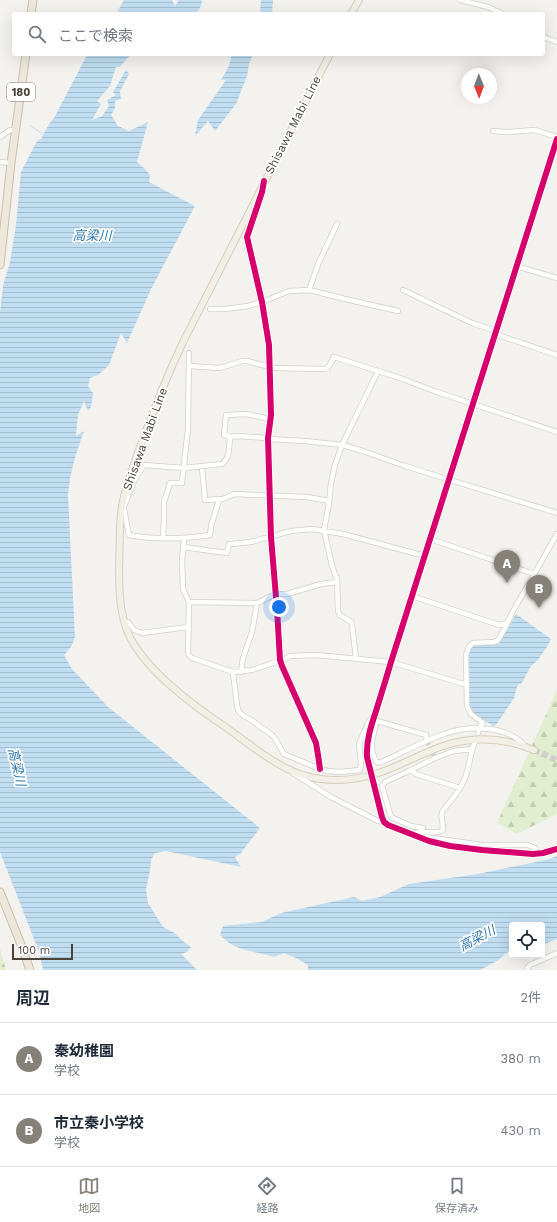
<!DOCTYPE html>
<html lang="ja">
<meta charset="utf-8">
<style>
body{margin:0;font-family:"Work Sans","Noto Sans JP",sans-serif;background:#f2f2f3;color:#1f2937}
.controls{position:absolute;right:12px;bottom:12px;display:grid;overflow:hidden;border-radius:4px;box-shadow:0 4px 16px #0002}
.controls button{width:36px;height:36px;display:grid;place-items:center;padding:0;border:0;border-bottom:1px solid #e0e1e3;background:#fff;color:#1f2937;font:20px sans-serif}
.compass{position:absolute;left:461px;top:68px;width:36px;height:36px;border-radius:50%;background:#fff;box-shadow:0 4px 16px #0002;rotate:179deg}
.scale{position:absolute;left:12px;bottom:10px;width:61px;box-sizing:border-box;padding-left:4px;border:2px solid #4b4439;border-top:0;font-size:11px;line-height:14px;white-space:nowrap;color:#4b4439;-webkit-text-stroke:3px #fff;paint-order:stroke}
.you{position:absolute;left:279px;top:607px;width:14px;height:14px;margin:-10px;border:3px solid #fff;border-radius:50%;background:#1a73e8;box-shadow:0 0 0 6px #1a73e833}
.badge{display:grid;place-items:center;width:26px;height:26px;border-radius:50%;background:#868178;color:#fff;font-size:13px;font-weight:700}
.pin{position:absolute;translate:-50% -33px;filter:drop-shadow(0 1px 2px #0008)}
.pin::after{content:'';position:absolute;top:21px;width:14px;height:12px;background:inherit;clip-path:polygon(0 0,100% 0,50% 100%)}
.list{margin:0;padding:0;list-style:none}
h2{display:flex;justify-content:space-between;align-items:center;height:52px;margin:0;padding:0 16px;font-size:17px}
h2 small{font-size:13px;font-weight:400;color:#747a83}
.list li{display:grid;grid-template-columns:26px 1fr auto;gap:12px;align-items:center;box-sizing:border-box;height:72px;padding:0 16px;border-top:1px solid #e0e1e3}
.list b{display:block;font-size:15px;white-space:nowrap}
.list p{margin:0;font-size:13px;white-space:nowrap;color:#747a83}
.list em{font-size:13px;font-style:normal;color:#747a83}
.icon{flex:none;width:22px;height:22px;fill:none;stroke:currentColor;stroke-width:2;stroke-linecap:round;stroke-linejoin:round}
.map{position:relative;flex:none;width:557px;height:970px;overflow:hidden}
.search{position:absolute;background:#fff;box-shadow:0 4px 16px #0002;left:12px;right:12px;top:12px;height:44px;display:flex;align-items:center;gap:10px;box-sizing:border-box;padding:0 14px;border-radius:4px;color:#747a83;font-size:15px}
.sheet{height:196px;background:#fff}
nav{display:flex;justify-content:space-around;align-items:center;box-sizing:border-box;height:56px;border-top:1px solid #e0e1e3;background:#fff;font-size:11px;color:#747a83}
nav a{display:grid;justify-items:center;gap:2px}
nav .on{color:#868178}
.map>svg:first-child{display:block}
.forest{fill:url(#forest-firs)}
.water{fill:url(#water-rules)}
.lines{fill:none;stroke-linecap:round;stroke-linejoin:round}
.stream{stroke:#c0ddf1;stroke-width:1}
.minor-tunnel{stroke:#d2cfca;stroke-width:4.5;stroke-dasharray:4.5 2;stroke-linecap:butt}
.major-tunnel{stroke:#d2cfca;stroke-width:6;stroke-dasharray:6 3;stroke-linecap:butt}
.minor-casing{stroke:#d2d0cb;stroke-width:6}
.major-casing{stroke:#d6cebb;stroke-width:8}
.highway-casing{stroke:#ccbfa9;stroke-width:9}
.minor{stroke:#fdfdfc;stroke-width:4.5}
.major{stroke:#f2efe6;stroke-width:6}
.highway{stroke:#ede8db;stroke-width:7}
.cycleway-casing{stroke:#fff;stroke-width:8}
.cycleway{stroke:#d6006c;stroke-width:6}
.labels{text-anchor:middle;dominant-baseline:central;stroke-width:3.5;stroke-linejoin:round;paint-order:stroke}
.shield{fill:#fff;stroke:#817c74;stroke-width:1}
.shield-label{font-size:11px;font-weight:bold;fill:#4b4439}
.street-label{font-size:12px;fill:#4b4439;stroke:#fff}
.water-label{font-size:13px;font-style:italic;fill:#2e7ab2;stroke:#fff}
</style>
<div class="map">
<svg width="557" height="970" viewBox="0 0 557 970">
<defs>
<pattern id="forest-firs" width="22" height="20" patternUnits="userSpaceOnUse"><rect width="22" height="20" fill="#e1eecf"/><path d="M5 1l3.5 6h-7zM16 11l3.5 6h-7z" fill="#c3cdb2"/></pattern>
<pattern id="water-rules" width="6" height="5" patternUnits="userSpaceOnUse"><rect width="6" height="5" fill="#c0ddf1"/><path d="M0 2.5h6" fill="none" stroke="#a6bfcf"/></pattern>
</defs>
<rect width="100%" height="100%" fill="#f4f2ee"/>
<path class="forest" d="M557 690V814L517 834 497 823Z
M0 948 6 970H0Z"/>
<path class="water" d="M124 0H172L175 6 179 0H202L201 6 196 14H116Z
M261 0H273L272 14H260Z
M90 54H131L120 67H116L110 86 97 101 101 104 92 120 102 116 109 106 107 100 116 95 113 92 126 70 129 74 120 91 121 99 115 101V108L111 115 118 126 129 131 148 122 137 162 146 170 150 175 149 182 195 206 151 289 127 343 121 333 109 365 98 375 90 378 88 386 93 393 91 407 88 411 84 401 78 415 76 436 84 431C76 453 70 472 68 495L75 637 71 647 64 655 72 669 108 707 260 828 240 854 235 857 241 867 166 851 155 853 151 860 150 871 146 889 148 903 163 927 173 932 184 942 191 947 187 952 181 954 197 970H43L39 952 0 852V313L3 286 10 262 16 225 21 172 37 141 41 139 49 124 54 118 87 55Z
M232 54H253L249 64 247 76 236 104 215 131 208 121 195 136 198 120 226 80H221L229 66Z
M516 614 551 639 548 645 538 660 531 666 524 679 521 684H519L517 687 514 698 496 725 493 726 474 713 470 707 469 652 470 648 474 645 499 644Z
M557 856V939L542 945V925H512V951H509L497 961 480 970H308V965L296 958 284 953 274 957C253 950 235 952 220 935L223 926 262 922 281 913 354 897 362 901 380 897 409 884 478 874 550 859Z"/>
<g class="lines">
<path class="stream" d="M31 126 43 134"/>
<path class="minor-tunnel" d="M427 741 435 758
M543 853 557 849"/>
<path class="major-tunnel" d="M534 750 557 760"/>
<g class="minor-casing">
<path id="minor" d="M460 0 488 7 503 14
M543 37 557 42
M493 131 507 132 535 130 557 137
M0 137 10 130H15
M0 162 11 163
M263 191 247 237 262 302 269 345 271 415 268 438 271 537 277 609 280 660 282 666 316 743 318 755 320 769
M516 266 557 278
M309 290 319 262 337 224
M403 290 472 323 496 331
M210 309H225L248 306 262 302 289 291 309 290 345 299 398 311
M495 334 557 355
M189 366 220 368 242 361H247L274 368 325 369 328 368 334 357 403 379 434 391 557 432
M230 437 236 436 268 438
M269 439 305 441 342 445 363 451 405 466 557 513
M202 467 205 500 223 499 234 494 307 497 329 501
M123 509 134 481 144 465 184 468 222 464C230 458 229 447 230 437L224 435 226 415 246 414 271 419
M124 509 129 535C156 540 183 539 210 535L211 526 219 500
M163 538 164 519V502L170 483H182L188 428 189 353
M184 539 182 561 183 589 189 602 188 654 192 658 233 672
M430 539 534 574
M183 547 227 553 229 544H231L251 542 291 531 312 529 343 534 425 556
M412 596 499 625 507 623
M189 602 257 603 275 594H287L321 584 337 582
M124 622H128L134 630 142 633 188 627
M356 659 352 624 351 622 340 615 338 611 337 579 332 566 324 530 329 503 331 483 335 465 342 445 378 371
M241 672 243 658 252 632 257 603
M467 685 391 662 316 655 290 656 285 659 252 670 233 672 237 706 239 712 244 716 253 721 260 727 267 731 274 737 284 754 320 769 329 771 339 772 360 770 361 763 359 744 369 721 375 716C379 726 370 737 372 748 372 752 374 757 376 761L379 763C400 754 423 741 444 734 468 725 508 725 525 746
M377 721 426 735 427 741
M478 733 479 728 483 723 471 714 467 706 466 655 469 647 473 643 494 642 498 640 505 628 512 613 557 534
M411 770 416 774 460 788
M293 773 331 797 378 821 384 822
M423 828 411 826 391 817 382 786 385 782 411 770 435 758 454 751 472 749
M412 834C421 829 432 835 442 831 445 825 440 819 442 812 450 801 462 789 466 775 470 764 470 753 475 742
M421 838 426 837 482 845H528L535 848 537 852
M543 853 533 854 495 852 450 846 429 841 388 825 384 822 382 817 367 757C366 741 371 726 376 711 381 695 386 679 391 662L557 139
M528 970 527 968 530 965 557 953"/>
</g>
<g class="major-casing">
<path id="major" d="M351 14 359 0
M330 54 183 342C168 374 155 406 143 439 135 461 126 483 122 506 119 526 120 547 119 568 119 594 120 624 135 646 155 677 194 706 224 726 247 742 276 767 303 775 314 779 326 780 337 780 380 780 406 759 443 746 473 736 505 738 534 750"/>
</g>
<g class="highway-casing">
<path id="highway" d="M31 14 33 0
M0 265 11 163 26 54
M0 892 22 947 30 970"/>
</g>
<use href="#minor" class="minor"/>
<use href="#major" class="major"/>
<use href="#highway" class="highway"/>
<g class="cycleway-casing">
<path id="cycleway" d="M557 139 391 662C386 679 381 695 376 711 371 726 366 741 367 757L382 817 384 822 388 825 429 841 450 846 482 850 533 854 543 853 557 849
M264 181 262 192 247 237 262 302 269 345 271 415 268 438 271 537 277 609 280 660 282 666 316 743 318 755 320 769"/>
</g>
<use href="#cycleway" class="cycleway"/>
</g>
<g class="labels">
<rect class="shield" x="7" y="83" width="28" height="18" rx="3"/>
<g class="shield-label">
<text x="21" y="92">180</text>
</g>
<g class="street-label">
<text transform="translate(293 125) rotate(-63)">Shisawa Mabi Line</text>
<text transform="translate(145 439) rotate(-70)">Shisawa Mabi Line</text>
</g>
<g class="water-label">
<text x="92" y="235">高梁川</text>
<text transform="translate(17 767) rotate(77)">高梁川</text>
<text transform="translate(477 938) rotate(-28)">高梁川</text>
</g>
</g>
</svg>
<div class="controls">
<button><svg class="icon" aria-label="locate" viewBox="0 0 24 24"><circle cx="12" cy="12" r="6"/><path d="M12 2v4M12 18v4M2 12h4M18 12h4"/></svg></button>
</div>
<svg class="compass" viewBox="-18 -18 36 36"><path d="M0-13l5 13h-10z" fill="#e53935"/><path d="M0 13l5-13h-10z" fill="#747a83"/></svg>
<div class="scale">100 m</div>
<div class="you"></div>
<div class="pin badge" style="left:507px;top:583px">A</div>
<div class="pin badge" style="left:539px;top:608px">B</div>
<div class="search"><svg class="icon" aria-label="search" viewBox="0 0 24 24"><circle cx="10" cy="10" r="6"/><path d="M15 15l6 6"/></svg>ここで検索</div>
</div>
<section class="sheet">
<h2>周辺<small>2件</small></h2>
<ul class="list">
<li><span class="badge">A</span><div><b>秦幼稚園</b><p>学校</p></div><em>380 m</em></li>
<li><span class="badge">B</span><div><b>市立秦小学校</b><p>学校</p></div><em>430 m</em></li>
</ul>
</section>
<nav>
<a class="on"><svg class="icon" aria-label="map" viewBox="0 0 24 24"><path d="M3 6l6-2 6 2 6-2v14l-6 2-6-2-6 2zM9 4v14M15 6v14"/></svg>地図</a>
<a><svg class="icon" aria-label="directions" viewBox="0 0 24 24"><path d="M12 3l9 9-9 9-9-9zM9 14v-3h6M13 9l2 2-2 2"/></svg>経路</a>
<a><svg class="icon" aria-label="saved" viewBox="0 0 24 24"><path d="M7 4h10v16l-5-4-5 4z"/></svg>保存済み</a>
</nav>
